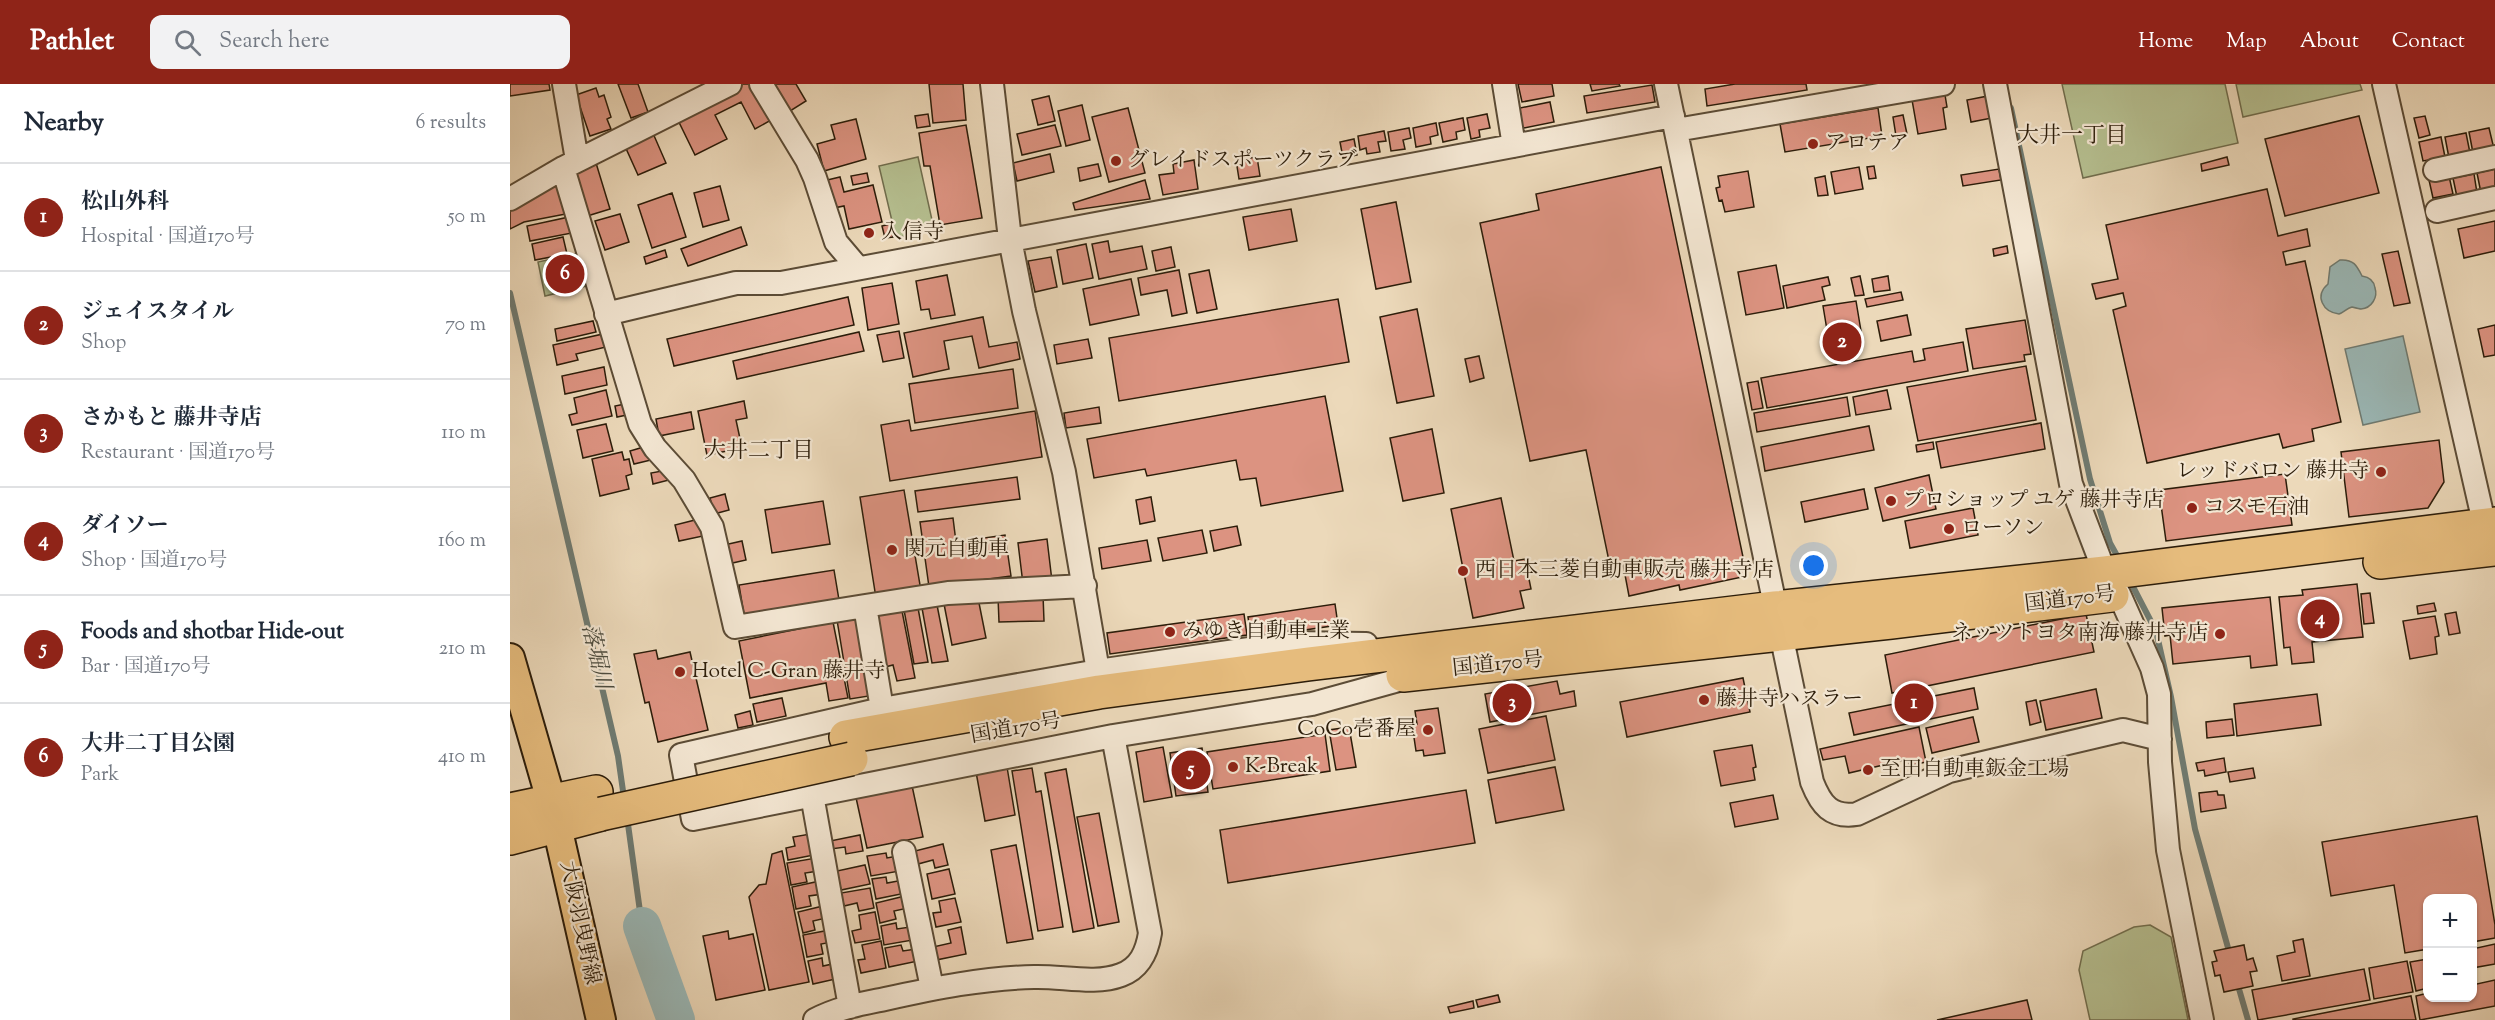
<!DOCTYPE html>
<meta charset="utf-8">
<style>
body{margin:0;font-family:"Sorts Mill Goudy","Noto Serif JP",serif;background:#f2f2f3;color:#1f2937}
.controls{position:absolute;right:18px;bottom:18px;display:grid;overflow:hidden;border-radius:12px;box-shadow:0 2px 4px #0004}
.controls button{width:54px;height:54px;display:grid;place-items:center;padding:0;border:0;border-bottom:2px solid #e0e1e3;background:#fff;color:#1f2937;font:30px sans-serif}
.you{position:absolute;left:1304px;top:482px;width:21px;height:21px;margin:-15px;border:4px solid #fff;border-radius:50%;background:#1a73e8;box-shadow:0 0 0 9px #1a73e833}
.badge{display:grid;place-items:center;width:39px;height:39px;border-radius:50%;background:#8f2418;color:#fff;font-size:20px;font-weight:700}
.pin{position:absolute;translate:-50% -50%;border:3px solid #fff;box-shadow:0 2px 6px #0006}
.list{margin:0;padding:0;list-style:none}
h2{display:flex;justify-content:space-between;align-items:center;height:78px;margin:0;padding:0 24px;font-size:26px}
h2 small{font-size:20px;font-weight:400;color:#747a83}
.list li{display:grid;grid-template-columns:39px 1fr auto;gap:18px;align-items:center;box-sizing:border-box;height:108px;padding:0 24px;border-top:2px solid #e0e1e3}
.list b{display:block;font-size:22px;white-space:nowrap}
.list p{margin:0;font-size:20px;white-space:nowrap;color:#747a83}
.list em{font-size:20px;font-style:normal;color:#747a83}
.icon{flex:none;width:33px;height:33px;fill:none;stroke:currentColor;stroke-width:2;stroke-linecap:round;stroke-linejoin:round}
.map{position:relative;flex:none;width:1985px;height:936px;overflow:hidden}
header{display:flex;align-items:center;gap:36px;box-sizing:border-box;height:84px;padding:0 30px;background:#8f2418;color:#fff}
header strong{font-size:28px}
nav{display:flex;gap:33px;margin-inline-start:auto;font-size:21px}
.search{width:420px;height:54px;background:#f2f2f3;display:flex;align-items:center;gap:15px;box-sizing:border-box;padding:0 21px;border-radius:12px;color:#747a83;font-size:22px}
main{display:flex}
aside{flex:1;background:#fff}
.map>svg:first-child{display:block}
.green{fill:#b6c091;stroke:#716e4e;stroke-width:1.5}
.water{fill:#9bb9b8;stroke:#6f7b72;stroke-width:1.5}
.lines{fill:none;stroke-linecap:round;stroke-linejoin:round}
.stream{stroke:#6f7b72;stroke-width:6}
.river{stroke:#9bb9b8;stroke-width:38}
.building{fill:#dc9381;stroke:#2c1d0a;stroke-width:1.5}
.minor-casing{stroke:#5c4c36;stroke-width:26}
.major-casing{stroke:#2c1d0a;stroke-width:32}
.highway-casing{stroke:#2c1d0a;stroke-width:36}
.minor{stroke:#f3e6d2;stroke-width:22}
.major{stroke:#e6bc7d;stroke-width:28}
.highway{stroke:#e6bc7d;stroke-width:33}
.highway-bridge-casing{stroke:#2c1d0a;stroke-width:36;stroke-linecap:butt}
.highway-bridge{stroke:#e6bc7d;stroke-width:33}
.poi-dot{fill:#8f2418;stroke:#f3e6d2;stroke-width:2}
.labels{text-anchor:middle;dominant-baseline:central;stroke-width:4.5;stroke-linejoin:round;paint-order:stroke}
.poi-label{font-size:21px;fill:#2c1d0a;stroke:#f3e6d2;text-anchor:start}
.street-label{font-size:21px;fill:#2c1d0a;stroke:#f3e6d2}
.neighbourhood-label{font-size:22px;fill:#2c1d0a;stroke:#f3e6d2}
.water-label{font-size:22px;font-style:italic;fill:#4d4c3e;stroke:#f3e6d2}
</style>
<header>
<strong>Pathlet</strong>
<div class="search"><svg class="icon" aria-label="search" viewBox="0 0 24 24"><circle cx="10" cy="10" r="6"/><path d="M15 15l6 6"/></svg>Search here</div>
<nav><a>Home</a><a>Map</a><a>About</a><a>Contact</a></nav>
</header>
<main>
<aside>
<h2>Nearby<small>6 results</small></h2>
<ul class="list">
<li><span class="badge">1</span><div><b>松山外科</b><p>Hospital · 国道170号</p></div><em>50 m</em></li>
<li><span class="badge">2</span><div><b>ジェイスタイル</b><p>Shop</p></div><em>70 m</em></li>
<li><span class="badge">3</span><div><b>さかもと 藤井寺店</b><p>Restaurant · 国道170号</p></div><em>110 m</em></li>
<li><span class="badge">4</span><div><b>ダイソー</b><p>Shop · 国道170号</p></div><em>160 m</em></li>
<li><span class="badge">5</span><div><b>Foods and shotbar Hide-out</b><p>Bar · 国道170号</p></div><em>210 m</em></li>
<li><span class="badge">6</span><div><b>大井二丁目公園</b><p>Park</p></div><em>410 m</em></li>
</ul>
</aside>
<div class="map">
<svg width="1985" height="936" viewBox="0 0 1985 936">
<rect width="100%" height="100%" fill="#ecd9ba"/>
<filter id="stains"><feTurbulence type="fractalNoise" baseFrequency=".00333" numOctaves="4"/><feColorMatrix values="0 0 0 0 .2 0 0 0 0 .09 0 0 0 0 .02 0 0 0 .5 -.17"/></filter>
<radialGradient id="worn" r=".72"><stop offset=".6" stop-color="#630" stop-opacity="0"/><stop offset="1" stop-color="#630" stop-opacity=".3"/></radialGradient>
<path class="green" d="M1552 0H1715L1728 59 1573 94Z
M1726 0H1850L1852 6 1733 33Z
M408 73 424 145 386 154 369 82Z
M74 168 81 201 35 212 28 178Z
M1640 841 1661 853 1678 936H1580L1569 886 1573 867 1624 843Z"/>
<path class="water" d="M1830 176C1844 175 1847 182 1852 192 1859 193 1864 196 1865 204 1868 213 1862 224 1851 225 1850 225 1842 223 1842 223 1837 224 1833 229 1829 230 1813 228 1804 212 1818 200L1820 183Z
M1893 252 1910 328 1853 341 1835 265Z"/>
<g class="lines">
<path class="stream" d="M1501 24 1580 395 1600 459 1610 477
M0 209 108 672 114 714
M1620 497 1646 547 1661 613 1685 745 1720 871
M117 733 132 842
M1727 898 1738 936"/>
<path class="river" d="M132 842 166 936"/>
</g>
<path class="building" d="M0 0H39L40 6 0 12Z
M108 0H128L138 28 121 34Z
M226 0H246L263 35 245 45 231 18 205 31 217 55 185 71 165 30Z
M260 0H286L296 17 277 29Z
M419 0H453L456 36 423 39Z
M1008 0H1042L1044 12 1012 18Z
M1080 0H1109L1110 2 1082 7Z
M1225 0H1296L1297 6 1197 22 1195 5Z
M1142 1 1145 18 1077 29 1074 12Z
M86 4 89 13 94 11 101 33 97 35 101 45 80 52 66 11Z
M1435 11 1437 23 1433 24 1436 45 1408 50 1402 16Z
M539 12 545 37 528 41 522 16Z
M1478 12 1482 34 1461 38 1457 16Z
M1040 18 1044 38 1009 45 1005 25Z
M572 21 580 56 556 62 548 27Z
M618 24 635 89 599 98 582 33Z
M1368 24 1372 52 1275 68 1270 40Z
M418 30 420 42 407 44 405 32Z
M977 30 980 44 969 46 970 53 961 55 957 34Z
M1393 31 1397 50 1386 52 1383 33Z
M1849 32 1869 109 1775 132 1755 55Z
M1915 32 1920 51 1909 54 1904 34Z
M953 34 955 46 946 48 947 55 933 58 929 39Z
M346 35 356 75 314 87 307 60 325 55 321 41Z
M926 39 928 51 920 53 921 60 906 63 903 44Z
M456 41 472 134 430 141 420 82H414L409 49Z
M545 41 551 62 512 71 507 50Z
M899 44 901 54 893 56 895 65 881 67 878 48Z
M1979 44 1984 65 1963 69 1959 48Z
M142 47 156 79 128 91 114 60Z
M874 47 876 57 868 58 870 68 857 70 856 64 850 66 848 52Z
M1956 49 1960 69 1939 74 1935 53Z
M1931 53 1935 73 1913 77 1909 58Z
M844 55 847 71 833 74 830 58Z
M540 70 544 88 507 97 503 79Z
M747 73 750 92 729 95 726 76Z
M1717 73 1719 81 1692 87 1691 80Z
M684 76 688 105 653 111 649 91 664 89 663 80Z
M86 79 100 125 74 133 60 88Z
M588 80 591 92 570 97 568 84Z
M1364 82 1366 94 1359 95 1357 83Z
M1151 83 1237 492 1170 506 1169 501 1119 512 1113 480 1100 482 1076 366 1020 377 970 139 1029 126 1026 110Z
M1349 83 1353 105 1325 110 1321 88Z
M1489 85 1491 96 1453 102 1451 91Z
M1985 85V106L1971 109 1967 89Z
M1238 87 1244 123 1215 128 1212 116 1209 117 1206 104 1210 103 1208 92Z
M357 89 359 98 343 101 341 92Z
M1964 90 1967 109 1947 113 1943 94Z
M1315 92 1318 111 1308 112 1305 94Z
M1939 92 1943 110 1923 114 1919 96Z
M330 93 334 108 363 101 372 138 339 145 334 122 319 125 313 97Z
M635 96 640 115 565 126 563 119Z
M44 97 61 129 14 138 0 145V120Z
M210 102 219 136 193 143 184 109Z
M1757 105 1768 152 1797 145 1800 162 1773 168 1776 181 1795 177 1831 338 1802 345 1804 357 1773 364 1769 350 1637 379 1603 226 1616 222 1613 209 1586 215 1582 200 1608 195 1596 141Z
M162 109 176 153 142 164 128 121Z
M886 118 901 198 866 205 851 125Z
M781 125 787 157 739 166 733 133Z
M110 130 119 158 95 166 85 137Z
M59 133 62 149 20 157 17 142Z
M1985 137V167L1954 174 1948 145Z
M380 140 383 153 375 154 372 142Z
M231 143 237 161 178 182 171 165Z
M53 153 57 170 25 176 22 160Z
M598 157 600 168 632 162 637 185 589 195 582 160Z
M576 160 583 194 553 200 547 166Z
M1497 162 1498 169 1484 172 1483 165Z
M661 163 665 183 646 187 642 167Z
M155 166 157 173 136 180 134 173Z
M1888 167 1900 219 1884 222 1872 170Z
M541 173 547 203 525 208 518 177Z
M1266 181 1274 224 1236 231 1228 188Z
M669 186 677 229 662 232 657 206 631 211 628 194Z
M699 186 707 225 687 229 679 190Z
M437 191 445 231 421 235 419 225 411 226 406 197Z
M1350 192 1354 211 1345 212 1341 194Z
M1378 192 1380 206 1364 208 1362 195Z
M1318 193 1320 201 1312 203 1315 216 1277 224 1273 202Z
M621 195 629 231 580 241 573 205Z
M382 199 389 240 358 246 352 204Z
M1391 208 1393 216 1357 223 1355 215Z
M338 213 344 241 164 282 157 255Z
M828 215 839 278 609 317 599 254Z
M1346 217 1353 259 1320 264 1313 222Z
M907 225 924 312 887 319 870 233Z
M1397 231 1401 251 1371 257 1367 237Z
M473 233 479 263 507 258 510 275 469 284 462 252 434 257 439 285 403 293 394 249Z
M1515 236 1521 270 1514 271 1515 277 1463 285 1456 245Z
M83 237 86 248 47 257 45 245Z
M1985 241V271L1974 273 1968 245Z
M389 247 394 274 373 278 367 251Z
M349 248 354 267 227 295 223 277Z
M93 250 96 263 66 270 68 276 47 281 43 261Z
M578 255 582 274 547 280 544 261Z
M1453 258 1458 287 1257 324 1251 294 1402 267 1404 278 1415 276 1413 265Z
M969 272 974 294 960 298 955 275Z
M1516 282 1526 336 1408 357 1397 303Z
M94 283 97 301 55 310 52 292Z
M503 285 508 324 405 339 399 300Z
M1248 297 1253 324 1242 326 1237 299Z
M96 306 102 332 62 341 59 331 67 329 64 314Z
M1377 306 1381 325 1346 331 1343 313Z
M815 312 833 407 751 422 746 394 730 396 726 376 637 392 635 385 584 394 577 355Z
M1337 313 1340 332 1247 348 1244 329Z
M234 317 237 334 226 336 232 364 197 371 188 327Z
M120 319 122 330 107 333 105 322Z
M589 323 591 339 556 344 554 329Z
M525 327 532 373 380 397 371 341 399 336 401 347Z
M181 328 184 345 149 352 146 335Z
M1531 339 1535 365 1431 384 1426 358Z
M96 340 103 367 73 374 67 346Z
M1359 342 1364 366 1255 387 1251 363Z
M922 345 934 409 893 417 880 354Z
M1929 356 1934 398 1918 424 1839 433 1831 368Z
M1423 358 1424 365 1407 368 1406 361Z
M137 362 141 376 124 380 120 367Z
M112 368 114 376 119 375 122 390 116 392 119 405 90 412 82 375Z
M157 386 159 396 143 400 141 389Z
M1775 390 1782 441 1656 457 1649 406Z
M1419 391 1426 425 1373 437 1365 404Z
M507 393 510 415 408 428 405 407Z
M1354 405 1358 425 1295 438 1291 418Z
M394 406 411 507 366 514 350 413Z
M215 410 219 426 204 430 200 414Z
M641 413 645 437 630 440 626 416Z
M991 414 1004 477 1015 475 1021 505 1010 507 1014 524 963 534 941 425Z
M313 417 320 460 262 469 255 426Z
M1463 424 1468 451 1400 464 1395 437Z
M443 434 446 458 495 451 501 492 419 503 410 438Z
M189 435 193 452 169 457 165 441Z
M727 442 731 461 704 467 700 447Z
M692 446 697 469 653 477 648 454Z
M537 455 542 497 513 500 508 459Z
M637 456 641 477 592 485 589 464Z
M232 457 236 476 218 480 214 461Z
M324 486 330 522 235 537 229 501Z
M1847 500 1853 553 1802 558 1804 578 1782 580 1780 563 1774 564 1769 513 1793 511 1792 506Z
M1860 509 1864 539 1854 540 1851 510Z
M533 511 534 537 489 538 488 513Z
M1760 513 1767 581 1741 584 1740 572 1663 580 1660 551 1655 552 1652 524Z
M468 514 476 554 442 561 434 520Z
M1924 519 1926 527 1908 530 1907 522Z
M825 520 828 541 741 554 738 533Z
M427 521 438 577 422 579 412 524Z
M408 524 418 578 404 580 394 526Z
M392 527 405 594 387 597 383 581 375 583 365 532Z
M1946 528 1950 549 1939 551 1935 530Z
M734 530 737 551 600 570 597 549Z
M1576 530 1584 568 1382 609 1375 571Z
M1925 532 1929 552 1925 553 1927 570 1900 575 1893 537Z
M347 533 359 612 340 615 327 536Z
M323 538 338 614 319 617 316 599 240 614 229 557Z
M146 566 148 575 180 568 198 646 148 658 139 618 135 619 124 570Z
M1233 594 1240 628 1117 653 1110 618Z
M1047 597 1050 610 1064 607 1066 622 980 638 975 610Z
M1464 604 1468 625 1344 651 1339 629Z
M1586 605 1592 634 1536 646 1530 617Z
M1807 610 1811 641 1727 652 1724 620Z
M272 614 276 632 247 638 243 620Z
M1526 616 1531 638 1520 641 1516 618Z
M928 624 935 669 914 672 913 666 906 667 902 640H907L905 627Z
M240 627 243 641 228 644 225 631Z
M1036 632 1045 676 978 689 969 645Z
M1463 633 1469 658 1422 669 1416 644Z
M1722 635 1724 651 1697 654 1696 638Z
M839 643 846 683 826 686 819 646Z
M1409 643 1416 678 1399 682V675L1339 689 1335 672 1313 676 1310 665Z
M815 650 820 687 703 705 697 668Z
M1242 661 1246 683 1243 684 1245 696 1211 702 1204 667Z
M653 663 662 713 634 718 626 668Z
M692 664 698 708 666 712 660 669Z
M1714 674 1716 688 1695 692 1694 686 1688 687 1686 679Z
M497 683 505 731 475 737 466 688Z
M1045 683 1054 726 986 739 978 696Z
M522 684 526 708 531 707 553 843 528 847 502 687Z
M1743 684 1745 694 1720 698 1718 688Z
M556 685 584 844 563 848 535 689Z
M401 697 413 753 357 764 345 709Z
M956 706 965 759 718 799 710 746Z
M1707 707 1708 711H1714L1716 724 1691 728 1689 709Z
M1263 711 1268 735 1225 743 1220 719Z
M589 729 609 838 588 842 567 733Z
M1967 732 1985 841V854L1962 858V814H1918V865L1895 869 1884 801 1821 812 1812 758Z
M300 750 304 771 278 776 276 764 285 762 283 753Z
M350 751 353 767 336 770 335 763 321 765 320 757Z
M433 760 438 781 425 784 423 776 408 780 405 767Z
M506 761 523 855 497 859 481 766Z
M272 767 299 898 259 906 239 813 249 801 256 800 262 770Z
M376 769 377 774 388 772 390 787 361 792 357 772Z
M306 774 308 787 295 789 297 798 281 801 277 779Z
M355 781 360 800 331 806 327 787Z
M439 785 445 810 422 815 417 790Z
M376 793 377 799 393 796 396 809 366 815 362 795Z
M310 797 313 810 299 812 301 822 286 825 282 803Z
M360 804 364 824 349 827 347 819 334 822 331 809Z
M395 812 398 824 384 827 386 835 370 839 366 819Z
M445 814 451 838 426 843 423 829 431 828 429 817Z
M313 822 316 834 303 837 305 846 293 849 288 828Z
M365 828 370 855 345 859 342 847 351 845 349 831Z
M386 839 387 845 400 843 403 856 374 861 371 842Z
M451 843 456 870 426 876 423 863 441 859 438 846Z
M320 846 322 858 311 860 313 870 297 873 293 851Z
M218 847 219 855 243 850 255 906 206 916 193 852Z
M1793 855 1800 892 1772 897 1767 872 1785 868 1783 857Z
M371 857 376 884 351 889 348 876 355 875 352 861Z
M1985 860V880L1962 884V865Z
M391 861 393 867 406 865 408 877 379 883 375 864Z
M1734 861 1737 876 1743 874 1747 887 1740 888 1743 902 1714 908 1710 891 1705 892 1702 878 1707 877 1704 867Z
M312 874 313 882 327 879 330 894 303 900 298 877Z
M1918 875V904L1906 907 1900 878Z
M1897 877 1903 908 1864 915 1859 884Z
M1854 885 1860 916 1748 936 1742 906Z
M1985 896V922L1910 936 1906 912 1918 909V914H1962V901Z
M988 911 990 918 968 923 966 916Z
M1901 912 1906 936H1783V935Z
M1517 916 1522 936H1427Z
M963 917 964 924 940 929 938 923Z"/>
<g class="lines">
<g class="minor-casing">
<path id="minor" d="M54 0 67 76
M251 0 297 76 305 94 326 158 348 184
M482 0 500 155 514 227 554 388 588 587
M994 0 1004 62
M1156 0 1302 698C1311 721 1321 734 1347 730L1439 687 1613 646 1650 655
M1485 0 1561 400 1595 489 1609 510 1642 584 1649 610 1650 678 1658 766 1692 936
M1874 0 1978 456
M1166 46 1433 0
M53 84 130 340 145 364 174 396 202 443 225 543 355 522 372 625
M1925 86 1985 73
M0 115 53 84 220 0
M1927 127 1985 114
M96 230 226 199H271L1163 32
M355 522 438 509 575 502
M856 560 780 559 588 587 372 625 171 671 183 735 603 652 802 620 907 591
M302 711 340 923
M394 768 422 904
M305 936C327 924 351 920 375 915 425 904 473 894 524 893 552 892 585 901 611 891 630 884 637 868 640 849L603 652"/>
</g>
<g class="major-casing">
<path id="major" d="M0 574 41 716 91 936"/>
</g>
<g class="highway-casing">
<path id="highway" d="M1870 478 1985 465
M893 591 1381 538 1602 511
M336 653 589 608 798 580 1265 524 1595 489 1985 440
M0 726 86 708
M0 754 91 730"/>
</g>
<use href="#minor" class="minor"/>
<use href="#major" class="major"/>
<use href="#highway" class="highway"/>
<g class="highway-bridge-casing">
<path id="highway-bridge" d="M91 730 341 675"/>
</g>
<use href="#highway-bridge" class="highway-bridge"/>
</g>
<g class="poi-dot">
<circle cx="1303" cy="60" r="6"/>
<circle cx="606" cy="77" r="6"/>
<circle cx="359" cy="149" r="6"/>
<circle cx="1871" cy="388" r="6"/>
<circle cx="1381" cy="417" r="6"/>
<circle cx="1682" cy="424" r="6"/>
<circle cx="1439" cy="445" r="6"/>
<circle cx="382" cy="466" r="6"/>
<circle cx="953" cy="487" r="6"/>
<circle cx="660" cy="548" r="6"/>
<circle cx="1710" cy="550" r="6"/>
<circle cx="170" cy="588" r="6"/>
<circle cx="1194" cy="616" r="6"/>
<circle cx="918" cy="646" r="6"/>
<circle cx="723" cy="683" r="6"/>
<circle cx="1358" cy="686" r="6"/>
</g>
<g class="labels">
<g class="poi-label">
<text x="1315" y="60">アロテア</text>
<text x="618" y="77">グレイドスポーツクラブ</text>
<text x="371" y="149">入信寺</text>
<text x="1859" y="388" text-anchor="end">レッドバロン 藤井寺</text>
<text x="1393" y="417">プロショップ ユゲ 藤井寺店</text>
<text x="1694" y="424">コスモ石油</text>
<text x="1451" y="445">ローソン</text>
<text x="394" y="466">関元自動車</text>
<text x="965" y="487">西日本三菱自動車販売 藤井寺店</text>
<text x="672" y="548">みゆき自動車工業</text>
<text x="1698" y="550" text-anchor="end">ネッツトヨタ南海 藤井寺店</text>
<text x="182" y="588">Hotel C-Gran 藤井寺</text>
<text x="1206" y="616">藤井寺ハスラー</text>
<text x="906" y="646" text-anchor="end">CoCo壱番屋</text>
<text x="735" y="683">K-Break</text>
<text x="1370" y="686">至田自動車鈑金工場</text>
</g>
<g class="street-label">
<text transform="translate(1560 516) rotate(-7)">国道170号</text>
<text transform="translate(988 581) rotate(-6)">国道170号</text>
<text transform="translate(506 645) rotate(-10)">国道170号</text>
<text transform="translate(69 839) rotate(78)">大阪羽曳野線</text>
</g>
<g class="neighbourhood-label">
<text x="1562" y="53">大井一丁目</text>
<text x="249" y="368">大井二丁目</text>
</g>
<g class="water-label">
<text transform="translate(85 573) rotate(77)">落堀川</text>
</g>
</g>
<rect width="100%" height="100%" filter="url(#stains)"/>
<rect width="100%" height="100%" fill="url(#worn)"/>
</svg>
<div class="controls">
<button>+</button>
<button>−</button>
</div>
<div class="you"></div>
<div class="pin badge" style="left:1404px;top:619px">1</div>
<div class="pin badge" style="left:1332px;top:258px">2</div>
<div class="pin badge" style="left:1002px;top:619px">3</div>
<div class="pin badge" style="left:1810px;top:535px">4</div>
<div class="pin badge" style="left:681px;top:686px">5</div>
<div class="pin badge" style="left:55px;top:190px">6</div>
</div>
</main>
